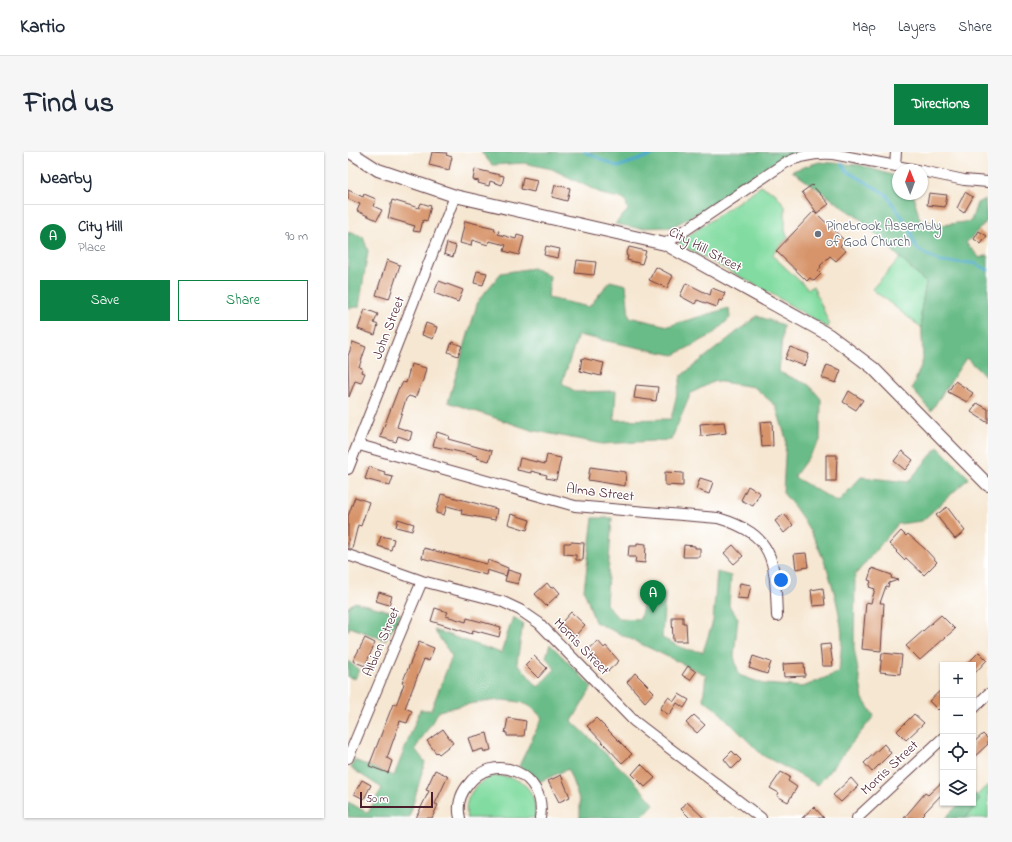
<!DOCTYPE html>
<meta charset="utf-8">
<style>
body{margin:0;font-family:"Indie Flower",sans-serif;background:#f6f6f7;color:#1f2937}
.controls{position:absolute;right:12px;bottom:12px;display:grid;overflow:hidden;border-radius:0px;box-shadow:0 1px 3px #0004}
.controls button{width:36px;height:36px;display:grid;place-items:center;padding:0;border:0;border-bottom:1px solid #e0e1e3;background:#fff;color:#1f2937;font:20px sans-serif}
.compass{position:absolute;left:544px;top:12px;width:36px;height:36px;border-radius:50%;background:#fff;box-shadow:0 1px 3px #0004;rotate:359deg}
.scale{position:absolute;left:12px;bottom:10px;width:73px;box-sizing:border-box;padding-left:4px;border:2px solid #4a1f2b;border-top:0;font-size:11px;line-height:14px;white-space:nowrap;color:#4a1f2b;-webkit-text-stroke:3px #fff;paint-order:stroke}
.you{position:absolute;left:433px;top:428px;width:14px;height:14px;margin:-10px;border:3px solid #fff;border-radius:50%;background:#1a73e8;box-shadow:0 0 0 6px #1a73e833}
.badge{display:grid;place-items:center;width:26px;height:26px;border-radius:50%;background:#0b8043;color:#fff;font-size:13px;font-weight:700}
.pin{position:absolute;translate:-50% -33px;filter:drop-shadow(0 1px 2px #0008)}
.pin::after{content:'';position:absolute;top:21px;width:14px;height:12px;background:inherit;clip-path:polygon(0 0,100% 0,50% 100%)}
.list{margin:0;padding:0;list-style:none}
h2{display:flex;justify-content:space-between;align-items:center;height:52px;margin:0;padding:0 16px;font-size:17px}
h2 small{font-size:13px;font-weight:400;color:#747a83}
.list li{display:grid;grid-template-columns:26px 1fr auto;gap:12px;align-items:center;box-sizing:border-box;height:64px;padding:0 16px;border-top:1px solid #e0e1e3}
.list b{display:block;font-size:15px;white-space:nowrap}
.list p{margin:0;font-size:13px;white-space:nowrap;color:#747a83}
.list em{font-size:13px;font-style:normal;color:#747a83}
.actions{display:flex;gap:8px;padding:12px 16px}
.actions a{flex:1;padding:9px 0;border:1px solid #0b8043;border-radius:0px;text-align:center;font-size:14px;color:#0b8043}
.actions .main{background:#0b8043;color:#fff}
.icon{flex:none;width:22px;height:22px;fill:none;stroke:currentColor;stroke-width:2;stroke-linecap:round;stroke-linejoin:round}
.map{position:relative;flex:none;width:640px;height:666px;overflow:hidden;border-radius:0px}
header{display:flex;align-items:center;gap:24px;box-sizing:border-box;height:56px;padding:0 20px;background:#fff;border-bottom:1px solid #e0e1e3}
header strong{font-size:19px}
nav{display:flex;gap:22px;margin-inline-start:auto;font-size:14px}
.intro{display:flex;align-items:center;justify-content:space-between;box-sizing:border-box;height:96px;padding:0 24px}
h1{margin:0;font-size:28px}
.button{padding:10px 18px;border-radius:0px;background:#0b8043;color:#fff;font-size:14px;font-weight:700}
main{display:flex;gap:24px;padding:0 24px}
aside{flex:1;background:#fff;border-radius:0px;box-shadow:0 1px 3px #0004}
.map>svg:first-child{display:block}
.green{fill:#82dca1;stroke:#667e66}
.forest{fill:#69bc87;stroke:#5a6e59}
.lines{fill:none;stroke-linecap:round;stroke-linejoin:round}
.stream{stroke:#4daacc;stroke-width:3}
.building{fill:#d7946a}
.minor-casing{stroke:#643d44;stroke-width:12}
.tertiary-casing{stroke:#643d44;stroke-width:14}
.minor{stroke:#fff;stroke-width:10}
.tertiary{stroke:#fff;stroke-width:12}
.worship-dot{fill:#6b7280;stroke:#fff;stroke-width:1.5}
.labels{text-anchor:middle;dominant-baseline:central;stroke-width:3;stroke-linejoin:round;paint-order:stroke}
.worship-label{font-size:14px;fill:#5b616d;stroke:#fff;text-anchor:start}
.street-label{font-size:14px;fill:#4a1f2b;stroke:#fff}
</style>
<header>
<strong>Kartio</strong>
<nav><a>Map</a><a>Layers</a><a>Share</a></nav>
</header>
<div class="intro"><h1>Find us</h1><a class="button">Directions</a></div>
<main>
<aside>
<h2>Nearby<small></small></h2>
<ul class="list">
<li><span class="badge">A</span><div><b>City Hill</b><p>Place</p></div><em>90 m</em></li>
</ul>
<div class="actions"><a class="main">Save</a><a>Share</a></div>
</aside>
<div class="map">
<svg width="640" height="666" viewBox="0 0 640 666">
<rect width="100%" height="100%" fill="#fff"/>
<filter id="ink" filterUnits="userSpaceOnUse"><feTurbulence type="fractalNoise" baseFrequency=".025" numOctaves="2"/><feDisplacementMap in="SourceGraphic" scale="8" xChannelSelector="R" yChannelSelector="G"/><feConvolveMatrix kernelMatrix="1 2 1 2 8 2 1 2 1" color-interpolation-filters="sRGB"/></filter>
<filter id="wash" filterUnits="userSpaceOnUse"><feTurbulence type="fractalNoise" baseFrequency=".012" numOctaves="4" result="noise"/><feDisplacementMap in="SourceGraphic" scale="16" xChannelSelector="R" yChannelSelector="G"/><feGaussianBlur stdDeviation="0.9" result="paint"/><feColorMatrix in="noise" values="0 0 0 0 0 0 0 0 0 0 0 0 0 0 0 0 0 1.4 0 .05"/><feComposite in="paint" operator="in"/></filter>
<g filter="url(#wash)">
<rect width="100%" height="100%" fill="#f6e7d2"/>
<path class="green" d="M413 34 428 42 437 54V79L440 85 424 103 460 137 465 134 481 171 480 176 424 142 330 91Z
M552 106 578 131 573 159 574 176 524 137Z
M146 624C173 623 190 638 187 666H119C115 645 127 631 146 624Z
M640 632V666H607L625 651V648Z"/>
<path class="forest" d="M133 0H458L424 12 353 59 324 75 289 76 267 72 280 58 277 47 257 43 204 17 176 11 144 13Z
M471 10 512 13 550 25V42H565L572 68 595 73 623 69 629 51 637 47 639 69 618 91 632 106 640 103V220L636 223 618 206 583 259 564 237 575 208 573 159 578 131 512 67 444 19Z
M0 80 15 85 20 99 11 155 0 156Z
M185 116 202 124 200 146 241 155 262 129 278 133 281 165 320 174 381 156 382 166 364 183 326 203 230 183 214 231 228 240 268 239 266 268 323 267 333 224 409 164 435 173 431 220 461 233 473 247 472 289 446 325 490 350 513 325 560 330 590 295 621 326 574 369 550 372 507 423 506 496 515 547 526 564 470 633 414 603 368 557 355 548 358 523 247 470 236 438 245 366H264L258 452 270 466 292 467 298 441H317L314 486 337 497 355 500 365 469 369 420 383 424 381 454 390 466 386 504 391 523 416 532 455 535 491 520C492 506 495 489 493 474 486 427 468 377 435 341L438 287 428 254 406 235 367 229 343 241 323 288 254 292 183 278 100 250 130 149 153 121Z
M7 450 53 462 37 488 2 475 0 479V455Z
M165 465 175 471 169 511 190 535 207 517 198 505 202 492 244 535 224 569 287 630 306 652 293 666H232V650L220 617 191 630 171 614 194 566C191 562 187 558 183 555 163 541 114 553 91 559L67 597 77 610 61 666 0 665V650L20 661 34 636 3 616 6 608 46 624 72 558H83L104 504 86 478 153 501Z
M0 509 11 518 7 527 0 525Z
M625 640 632 647 618 666H597L612 651H625Z"/>
<g class="lines">
<path class="stream" d="M237 0 270 15 312 0
M494 12 499 19 538 42 562 77 567 94 574 100 593 110 626 111 640 118"/>
</g>
<g id="blocks">
<path class="building" d="M84 0 99 1 98 3 104 5 101 18 81 13Z
M127 17 156 24 154 33 142 29 141 34 130 31 131 29 125 28Z
M175 25 189 28 186 40 173 37Z
M207 33 222 36 219 49 204 45Z
M464 33 481 52 469 61 454 40Z
M0 38 15 45 16 42 28 47 25 54 34 58 29 68 9 59 12 52 0 47Z
M617 40 625 45 616 61 609 56Z
M581 41 599 43 597 55 579 53Z
M44 48 71 56 73 51 83 54 79 69 75 68 72 80 65 79 67 74 40 66Z
M466 59 497 89 492 94 498 99 488 109 482 104 472 114 473 115 470 119 473 122 466 129 462 126 459 129 428 99Z
M117 69 147 76 146 78 151 79 150 82 168 87 169 83 176 85 171 103 156 99 158 93 141 89 140 93 124 88 123 94 112 91Z
M631 79 639 84 633 92 626 87Z
M99 91 108 94 105 105 96 102Z
M198 94 212 97 210 106 196 103Z
M281 95 298 99 294 112 279 108 280 104 278 103Z
M39 108 52 113 41 147 28 143Z
M229 108 248 110 246 123 227 121Z
M308 115 325 124 319 136 301 128Z
M129 119 139 121 135 133 126 131Z
M91 129 115 138 110 150 86 141Z
M338 131 362 143 364 136 377 141 374 149 371 148 369 155 349 148 347 152 332 144Z
M17 157 30 162 26 171 30 173 27 183 10 177Z
M78 171 89 175 85 187 74 183Z
M5 190 18 195 11 215 14 216 13 220 17 221 13 231 7 229 1 245 0 204Z
M104 190 114 194 110 204 100 200Z
M442 195 461 202 457 214 437 207Z
M234 206 256 211 253 224 232 219Z
M63 212 78 216 75 228 67 246 61 244 58 247 49 275 64 280 62 288 50 284 48 290 32 285 51 235 52 236 55 230 58 231Z
M479 213 493 218 488 231 474 226Z
M607 229 625 241 619 250 600 240Z
M288 233 310 235 308 249 286 246Z
M501 239 515 248 508 258 495 250Z
M629 251 640 257V271L623 260Z
M424 269 425 294 414 295 412 270Z
M376 270 378 281 353 284 352 272Z
M89 280 101 284 100 287 144 299 141 309 129 306 130 304 85 294Z
M554 299 565 308 557 318 546 309Z
M199 303 213 306 208 328 198 326 199 323 183 319V321L169 318 172 306 197 312Z
M478 303H489L488 329H478Z
M21 315 37 320 36 323 45 325 42 334 17 327Z
M242 315 278 320 277 334 240 328Z
M317 320 335 321V334L317 333Z
M352 326 365 330 361 342 348 337Z
M400 334 412 341 405 354 393 348Z
M93 342 149 357 147 368 113 362 114 358 99 354 96 363 88 361Z
M7 345 21 350 13 374 10 373 4 397H0V364Z
M599 355 617 379 607 387 588 363Z
M163 362 182 368 179 378 160 372Z
M436 362 445 373 436 381 427 369Z
M50 367 66 372 64 379 48 375Z
M553 379 558 384 560 382 576 396 589 410 576 423 558 406 556 408 548 400 549 399 541 392Z
M33 384 46 387 43 398 30 394Z
M223 390 236 391 235 408H228V403L216 402V391H222Z
M289 391 298 392 297 411 287 410 288 405H280L281 394H289Z
M336 393 347 394V396H352V405H335Z
M385 393 395 404 386 412 376 401Z
M76 396 139 412 140 408 160 416 158 424 139 418 138 423 123 419 74 406Z
M458 401 460 415 448 417 446 402Z
M524 416 544 423 543 426 550 428 541 431 540 435 538 434 532 451H536L533 499 514 497 518 450 523 451 527 437 521 435 523 429 520 428Z
M160 418 173 422 170 432 157 429Z
M199 431 203 436 206 434 212 441 198 454 187 442Z
M392 431 403 433 400 447 389 446Z
M475 436 477 453 465 454 463 438Z
M31 440 44 444 41 453 28 449Z
M87 456 100 460 98 464 118 470 119 466 153 475 151 485 125 478 124 482 83 469Z
M223 460 237 473 227 484 213 471Z
M593 463 607 477 572 508 558 494Z
M324 465H335V471H338L339 489H325Z
M17 486 27 491 17 514 5 509Z
M250 489 256 496 258 494 271 509 260 519 240 498Z
M71 490 86 496 81 509 76 507 57 556 64 559 59 571 52 569 39 606 44 609 40 621 21 614 45 552 48 553 56 532 54 531Z
M482 492 485 514H474L472 493Z
M631 500 639 508 625 523V513H618Z
M534 501 554 503 552 522 532 520Z
M186 504 199 516 190 526 177 513Z
M405 504 423 510 419 522 401 516Z
M456 511 457 524 436 525 435 512Z
M340 514 348 520 342 528 334 523Z
M287 521 306 540 297 550 279 530Z
M595 536V553L590 558 581 549Z
M331 542 341 548 336 556 329 551 321 563 312 557 320 545 326 549Z
M566 562 576 571 558 588 549 579Z
M346 563 357 573 349 581 338 571Z
M160 566 178 569 176 584H159V581H157Z
M248 566 284 602 274 611 239 574Z
M95 577 105 591 91 602 89 600 88 601 79 589Z
M139 581 143 598 136 600 135 597 125 600 120 586Z
M635 582 640 587V592L625 606V591Z
M536 592 543 601 524 620 516 611Z
M384 599 393 608 384 617 376 607Z
M293 612 307 626 297 635 284 622Z
M87 618 100 624 87 652 90 653 84 666H68L81 639 78 638Z
M433 620 442 625 440 629 449 635 440 650 429 644 431 641 422 636Z
M213 623 222 645 211 650 200 629Z
M503 626 510 634 493 650 485 643Z
M14 628 23 633 16 647 6 642Z
M595 629V641L576 661 577 662 573 666H556L577 641 580 643Z
M339 650 356 666H342L333 657Z
M466 655 476 666H454Z"/>
</g>
</g>
<g filter="url(#ink)">
<use href="#blocks" fill-opacity="0" stroke="#643d44" stroke-width="1"/>
<g class="lines">
<g class="minor-casing">
<path id="minor" d="M547 13 548 0
M574 19 616 28 640 30
M317 92 437 11C453 3 467 1 485 2L569 18
M11 293 227 354 370 366C428 383 427 411 429 464
M0 317 107 44
M0 403 74 429 155 450 172 458 191 471 286 569 413 666
M625 557 640 542
M0 606 74 429
M112 666C109 655 112 643 119 634 145 597 200 622 192 666
M509 666 595 586"/>
</g>
<g class="tertiary-casing">
<path id="tertiary" d="M2 0 30 18 107 44 317 92 481 183 525 216 640 333"/>
</g>
<use href="#minor" class="minor"/>
<use href="#tertiary" class="tertiary"/>
</g>
</g>
<circle class="worship-dot" cx="470" cy="82" r="4"/>
<g class="labels">
<g class="worship-label">
<text x="478" y="74">Pinebrook Assembly<tspan x="478" dy="16">of God Church</tspan></text>
</g>
<g class="street-label">
<text transform="translate(357 98) rotate(28)">City Hill Street</text>
<text transform="translate(41 176) rotate(-69)">John Street</text>
<text transform="translate(252 341) rotate(7)">Alma Street</text>
<text transform="translate(34 490) rotate(-67)">Albion Street</text>
<text transform="translate(233 495) rotate(46)">Morris Street</text>
<text transform="translate(542 616) rotate(-43)">Morris Street</text>
</g>
</g>
</svg>
<div class="controls">
<button>+</button>
<button>−</button>
<button><svg class="icon" aria-label="locate" viewBox="0 0 24 24"><circle cx="12" cy="12" r="6"/><path d="M12 2v4M12 18v4M2 12h4M18 12h4"/></svg></button>
<button><svg class="icon" aria-label="layers" viewBox="0 0 24 24"><path d="M12 4l9 5-9 5-9-5zM3 14l9 5 9-5"/></svg></button>
</div>
<svg class="compass" viewBox="-18 -18 36 36"><path d="M0-13l5 13h-10z" fill="#e53935"/><path d="M0 13l5-13h-10z" fill="#747a83"/></svg>
<div class="scale">50 m</div>
<div class="you"></div>
<div class="pin badge" style="left:305px;top:461px">A</div>
</div>
</main>
